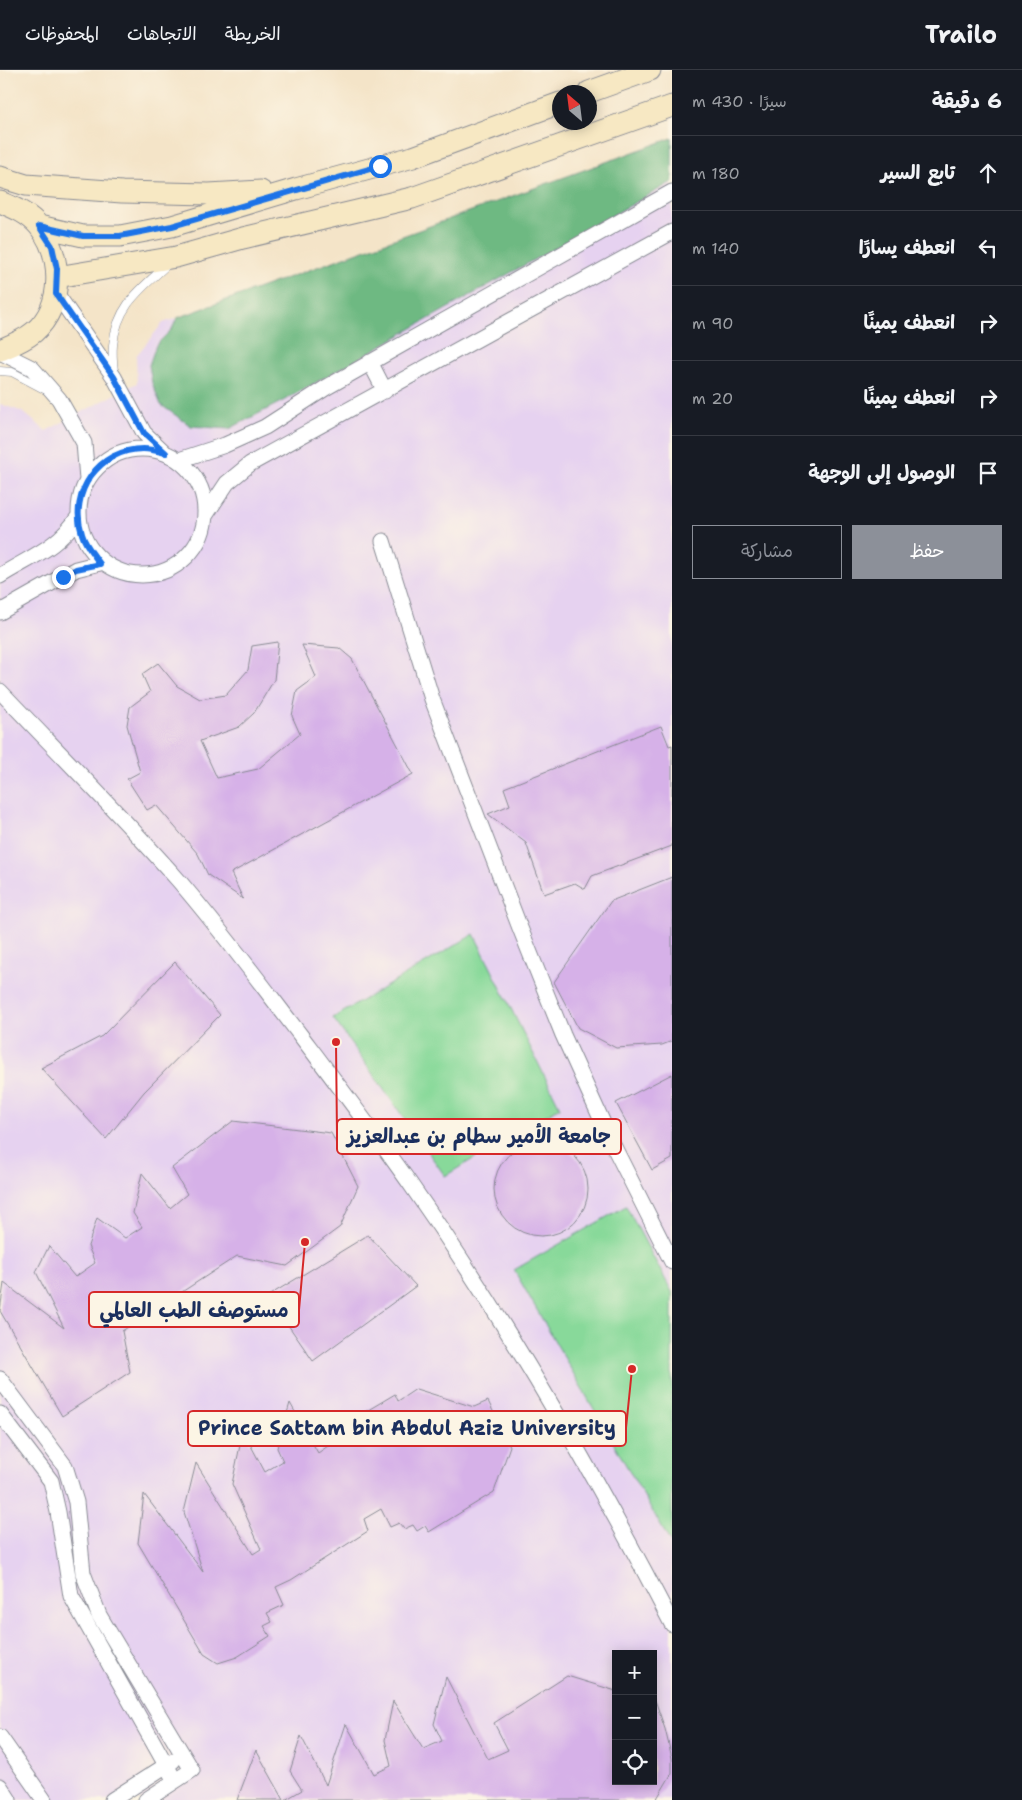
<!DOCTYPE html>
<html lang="ar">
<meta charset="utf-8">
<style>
body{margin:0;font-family:"Shantell Sans","Playpen Sans Arabic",sans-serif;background:#242831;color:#f1f3f6;direction:rtl}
.controls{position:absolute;right:15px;bottom:15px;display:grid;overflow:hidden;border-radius:0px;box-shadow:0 2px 12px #0003}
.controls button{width:45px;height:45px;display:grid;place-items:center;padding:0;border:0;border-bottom:1px solid #363941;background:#171b24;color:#f1f3f6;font:25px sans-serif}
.compass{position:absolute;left:552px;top:15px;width:45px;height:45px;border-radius:50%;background:#171b24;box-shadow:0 2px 12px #0003;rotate:332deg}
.stop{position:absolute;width:15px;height:15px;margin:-11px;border:4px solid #1a73e8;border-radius:50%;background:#fff}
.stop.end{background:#1a73e8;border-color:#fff;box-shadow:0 1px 5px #0008}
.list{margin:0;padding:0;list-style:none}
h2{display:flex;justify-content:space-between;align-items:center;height:65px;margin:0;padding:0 20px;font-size:21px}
h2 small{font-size:16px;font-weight:400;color:#9ea1a6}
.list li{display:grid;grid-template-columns:32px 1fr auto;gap:15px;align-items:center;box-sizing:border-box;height:75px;padding:0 20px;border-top:1px solid #363941}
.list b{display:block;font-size:19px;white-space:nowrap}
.list em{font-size:16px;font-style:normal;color:#9ea1a6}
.actions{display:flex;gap:10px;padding:15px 20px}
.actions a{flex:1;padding:11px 0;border:1px solid #8c9099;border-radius:0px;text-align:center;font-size:18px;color:#8c9099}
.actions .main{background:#8c9099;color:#fff}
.icon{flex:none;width:28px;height:28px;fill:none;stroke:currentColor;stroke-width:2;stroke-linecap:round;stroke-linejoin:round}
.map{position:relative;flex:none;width:672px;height:1730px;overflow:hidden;direction:ltr}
header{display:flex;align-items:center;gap:30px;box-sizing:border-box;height:70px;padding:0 25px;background:#171b24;border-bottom:1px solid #363941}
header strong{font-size:24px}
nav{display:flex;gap:28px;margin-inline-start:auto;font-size:18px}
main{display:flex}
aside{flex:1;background:#171b24}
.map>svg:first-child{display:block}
.built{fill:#e6d2f0;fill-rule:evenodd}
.green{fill:#88d99a;stroke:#52847c}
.forest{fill:#6eb982;stroke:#447470}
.building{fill:#d6b1e8}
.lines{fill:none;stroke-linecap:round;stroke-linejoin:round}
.lane-casing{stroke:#888a93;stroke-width:9}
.street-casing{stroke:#888a93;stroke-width:17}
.secondary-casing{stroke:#888a93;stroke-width:23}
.lane{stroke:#fff;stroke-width:8}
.street{stroke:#fff;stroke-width:15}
.secondary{stroke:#f7e8c3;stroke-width:21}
.route{stroke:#1a73e8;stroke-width:6}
.leader{fill:none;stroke:#d62828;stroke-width:2}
.callout-dot{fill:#d62828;stroke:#fcf5e5;stroke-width:2}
.callout{fill:#fcf5e5;stroke:#d62828;stroke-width:2}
.callout-label{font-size:20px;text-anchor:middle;font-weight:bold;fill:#1b2f5e}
</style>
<header>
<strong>Trailo</strong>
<nav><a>الخريطة</a><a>الاتجاهات</a><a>المحفوظات</a></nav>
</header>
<main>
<aside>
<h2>6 دقيقة<small>سيرًا · 430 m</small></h2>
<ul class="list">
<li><svg class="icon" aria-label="ahead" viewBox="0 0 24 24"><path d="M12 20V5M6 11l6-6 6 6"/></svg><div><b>تابع السير</b></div><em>180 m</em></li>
<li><svg class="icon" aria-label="left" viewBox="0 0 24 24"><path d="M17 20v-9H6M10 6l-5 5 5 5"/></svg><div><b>انعطف يسارًا</b></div><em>140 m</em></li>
<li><svg class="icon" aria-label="right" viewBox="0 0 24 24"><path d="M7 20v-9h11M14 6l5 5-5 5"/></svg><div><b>انعطف يمينًا</b></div><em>90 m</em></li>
<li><svg class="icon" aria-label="right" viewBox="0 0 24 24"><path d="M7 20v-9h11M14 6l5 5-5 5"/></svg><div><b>انعطف يمينًا</b></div><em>20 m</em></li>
<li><svg class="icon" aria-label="arrive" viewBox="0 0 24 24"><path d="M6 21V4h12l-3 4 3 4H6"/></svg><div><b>الوصول إلى الوجهة</b></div></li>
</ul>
<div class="actions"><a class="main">حفظ</a><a>مشاركة</a></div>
</aside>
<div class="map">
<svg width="672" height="1730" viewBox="0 0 672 1730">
<rect width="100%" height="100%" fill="#fcf5e5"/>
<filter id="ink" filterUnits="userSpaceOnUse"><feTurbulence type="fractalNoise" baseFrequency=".02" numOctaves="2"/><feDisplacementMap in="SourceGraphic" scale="10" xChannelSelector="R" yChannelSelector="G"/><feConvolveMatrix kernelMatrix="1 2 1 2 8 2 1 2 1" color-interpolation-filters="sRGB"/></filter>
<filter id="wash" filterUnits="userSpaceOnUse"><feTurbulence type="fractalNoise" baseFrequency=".0096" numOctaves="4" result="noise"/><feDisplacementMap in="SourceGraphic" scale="20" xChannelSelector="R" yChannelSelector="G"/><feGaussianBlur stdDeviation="1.12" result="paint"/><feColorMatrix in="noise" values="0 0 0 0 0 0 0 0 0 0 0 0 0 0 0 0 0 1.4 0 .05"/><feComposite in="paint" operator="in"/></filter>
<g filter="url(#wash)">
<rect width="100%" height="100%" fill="#f4e4c8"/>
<path class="built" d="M672 68V1730H0V334L23 342 46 361 137 313 136 286 163 253ZM616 1584H653V1711H616Z"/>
<path class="green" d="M474 864 560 1037 445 1106 333 948Z
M626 1136 672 1222V1475L514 1200Z"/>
<path class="forest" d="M672 68V112L283 331 229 359 191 356 161 335 152 313 149 295 156 275 172 259 177 248Z"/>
<g id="blocks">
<path class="building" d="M278 572 274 610 254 643 239 657 200 671 217 708 258 699 300 664 292 646 297 621 316 607 302 575 339 578 352 589 413 704 231 803 243 829 208 805 198 784 156 735 147 740 127 709 140 702 127 655 130 637 150 622 142 604 158 593 177 616 200 629 226 625 248 600 252 576Z
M661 656 669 676 672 675V776L592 806 585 819 575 813 544 824 526 773 488 744 510 735 504 718Z
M672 807V971L662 975 616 978 578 958 554 912 611 831Z
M175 892 220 945 144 1022 106 1069 41 998 102 966Z
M672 1004V1089L652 1100 616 1033Z
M233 1051 331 1063 358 1116 340 1157 287 1196 237 1186 122 1261 130 1302 62 1346 0 1241 4 1213 64 1258 36 1202 49 1176 75 1207 95 1193 88 1176 97 1148 125 1168 142 1157 133 1143 142 1103 170 1138 187 1124 172 1098Z
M494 1119a47 47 0 1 1 94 0a47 47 0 1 1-94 0Z
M368 1165 416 1216 313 1291 268 1226Z
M416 1319 474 1337 488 1331 510 1376 494 1422 429 1462 425 1456 417 1461 413 1455 404 1459 399 1453 390 1457 381 1439 364 1449 368 1461 291 1510 276 1517 284 1535 267 1543 272 1552 264 1556 270 1566 237 1587 218 1593 204 1584 138 1473 144 1424 203 1502 184 1442 196 1393 253 1484 261 1479 232 1414 243 1361 265 1402 283 1391 277 1378 290 1333 318 1383 338 1369 333 1361 395 1324 398 1331Z
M567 1606 616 1621V1711H653V1630H655L665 1659 672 1688V1703L656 1730H285L302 1720 290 1701 301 1666 326 1715 346 1654 374 1704 391 1696 385 1670 393 1631 423 1679 442 1671 434 1654 446 1607 488 1689 508 1680 494 1653Z
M256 1680 284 1730H237Z"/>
</g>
</g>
<g filter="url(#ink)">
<use href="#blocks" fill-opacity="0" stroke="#888a93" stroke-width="1"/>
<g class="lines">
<g class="lane-casing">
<path id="lane" d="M0 301 12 302 44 319
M114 302C113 293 112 284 113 275 117 235 141 219 168 194"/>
</g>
<g class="street-casing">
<path id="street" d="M56 223 114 307 144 363 164 382
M0 282 32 298 59 329 84 373 87 409
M370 292 385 321
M79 442a63 63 0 1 1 126 0a63 63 0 1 1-126 0Z
M179 390 225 375 265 357 327 317 672 122
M205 446 227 413 250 394 672 162
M383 471 432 629 520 858 563 965 613 1075 672 1192
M0 506C30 487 58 478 78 447
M0 542 76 499 100 493
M0 621C60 684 122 746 179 811 222 861 261 914 301 966 338 1015 376 1065 411 1115 509 1255 594 1403 672 1554
M0 1309 65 1396 76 1432 83 1503 99 1545 192 1700 146 1730
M0 1344 51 1411 58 1442 71 1526 175 1711
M0 1667 44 1730
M0 1716 9 1730
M112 1730 173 1691"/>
</g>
<g class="secondary-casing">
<path id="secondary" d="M589 22 650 0
M0 107 26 115 122 122 209 124 261 121
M0 132C15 138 29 144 39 156 63 186 64 236 34 262 23 271 12 275 0 280
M39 156 83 166H120L172 156 296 119 413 87 560 33
M57 207 176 187 243 168 412 128 672 36"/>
</g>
<use href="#lane" class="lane"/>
<use href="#street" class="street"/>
<use href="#secondary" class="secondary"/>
</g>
</g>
<g class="lines" filter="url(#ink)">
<path class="route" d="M63 507 76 499 100 494C94 485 85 475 82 464 68 423 99 379 143 379 150 379 158 381 166 383L144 363 114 307 56 224 57 199 52 176 39 156 83 166H120L172 156 380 96"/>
</g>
<path class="leader" d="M336 972L337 1066M305 1172L299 1240M632 1299L626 1358"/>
<g class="callout-dot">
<circle cx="336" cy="972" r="5"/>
<circle cx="305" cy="1172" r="5"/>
<circle cx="632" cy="1299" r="5"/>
</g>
<g class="callout">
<rect x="337" y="1049" width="284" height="35" rx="5"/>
<rect x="89" y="1222" width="210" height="35" rx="5"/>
<rect x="188" y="1341" width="438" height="35" rx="5"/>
</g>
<g class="callout-label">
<text x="479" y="1073">جامعة الأمير سطام بن عبدالعزيز</text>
<text x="194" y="1247">مستوصف الطب العالمي</text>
<text x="407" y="1365">Prince Sattam bin Abdul Aziz University</text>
</g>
</svg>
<div class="controls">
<button>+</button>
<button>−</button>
<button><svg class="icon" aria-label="locate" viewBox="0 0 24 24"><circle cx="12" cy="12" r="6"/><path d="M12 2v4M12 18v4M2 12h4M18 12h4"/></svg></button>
</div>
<svg class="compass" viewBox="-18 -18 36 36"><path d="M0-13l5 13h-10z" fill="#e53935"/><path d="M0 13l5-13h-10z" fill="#9ea1a6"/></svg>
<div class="stop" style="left:380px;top:96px"></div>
<div class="stop end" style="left:63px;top:507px"></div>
</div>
</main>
